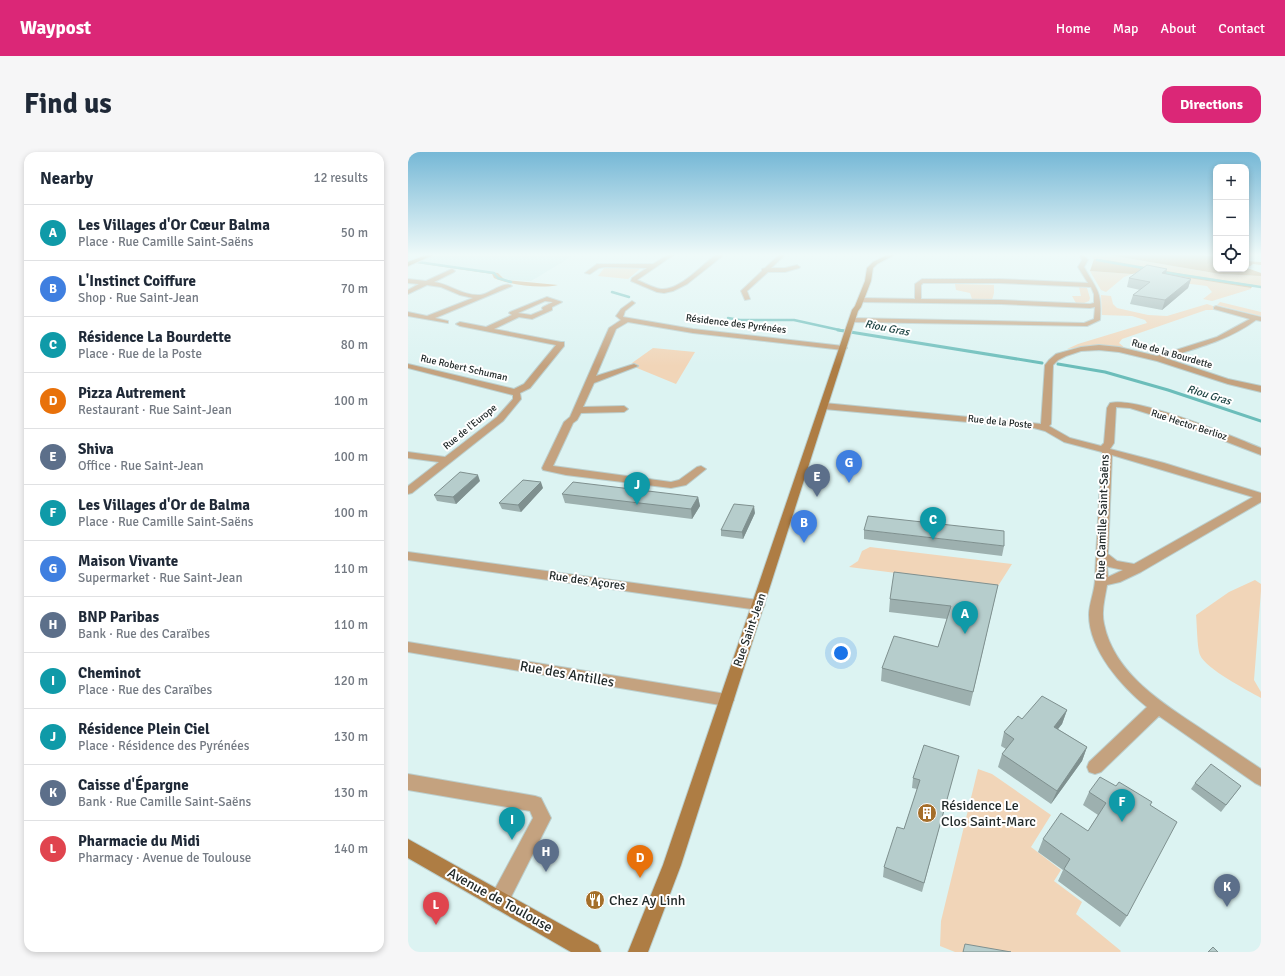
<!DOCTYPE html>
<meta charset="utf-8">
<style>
body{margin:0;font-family:Signika,sans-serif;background:#f6f6f7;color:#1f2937}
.controls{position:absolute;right:12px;top:12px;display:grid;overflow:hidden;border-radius:8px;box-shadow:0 2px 6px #0003}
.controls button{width:36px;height:36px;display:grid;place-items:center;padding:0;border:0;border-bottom:1px solid #e0e1e3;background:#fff;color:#1f2937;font:20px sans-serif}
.you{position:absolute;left:433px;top:501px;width:14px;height:14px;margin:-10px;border:3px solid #fff;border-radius:50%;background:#1a73e8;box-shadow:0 0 0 6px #1a73e833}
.badge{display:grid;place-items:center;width:26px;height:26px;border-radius:50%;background:#db2777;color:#fff;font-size:13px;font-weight:700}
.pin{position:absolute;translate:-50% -33px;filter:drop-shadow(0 1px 2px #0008)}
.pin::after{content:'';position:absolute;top:21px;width:14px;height:12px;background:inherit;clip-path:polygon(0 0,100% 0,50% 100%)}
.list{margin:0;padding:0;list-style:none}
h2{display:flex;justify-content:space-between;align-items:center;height:52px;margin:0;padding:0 16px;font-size:17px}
h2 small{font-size:13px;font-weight:400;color:#747a83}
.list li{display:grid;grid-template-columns:26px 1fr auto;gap:12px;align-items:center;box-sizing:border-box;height:56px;padding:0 16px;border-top:1px solid #e0e1e3}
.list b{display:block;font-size:15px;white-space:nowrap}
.list p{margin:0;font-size:13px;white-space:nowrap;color:#747a83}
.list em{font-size:13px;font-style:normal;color:#747a83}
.icon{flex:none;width:22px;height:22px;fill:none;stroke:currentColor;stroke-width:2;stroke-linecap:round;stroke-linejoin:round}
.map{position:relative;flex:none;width:853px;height:800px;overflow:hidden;border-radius:12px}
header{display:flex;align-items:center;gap:24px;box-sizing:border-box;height:56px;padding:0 20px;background:#db2777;color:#fff}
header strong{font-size:19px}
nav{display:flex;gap:22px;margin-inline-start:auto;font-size:14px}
.intro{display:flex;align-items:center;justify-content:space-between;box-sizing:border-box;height:96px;padding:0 24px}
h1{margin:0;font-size:28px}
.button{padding:10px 18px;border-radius:12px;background:#db2777;color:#fff;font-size:14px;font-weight:700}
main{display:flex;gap:24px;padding:0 24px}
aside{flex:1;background:#fff;border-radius:12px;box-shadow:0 2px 6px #0003}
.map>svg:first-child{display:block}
.built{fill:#c9eae9}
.green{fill:#f1d5b8}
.forest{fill:#cfa475}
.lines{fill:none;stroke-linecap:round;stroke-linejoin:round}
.stream-far1{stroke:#6bbdba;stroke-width:2.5}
.stream{stroke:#6bbdba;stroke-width:3}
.street-casing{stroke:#bbcfce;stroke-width:2}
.secondary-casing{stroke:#bbcfce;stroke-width:2}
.street{fill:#c4a27f;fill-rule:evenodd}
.secondary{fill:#ae7d44;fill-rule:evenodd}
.wall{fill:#9db0af}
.shaded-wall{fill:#7f908f}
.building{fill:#b6cdcc;stroke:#7f908f}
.labels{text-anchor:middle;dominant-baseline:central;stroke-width:4;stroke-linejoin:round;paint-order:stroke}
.far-street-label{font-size:10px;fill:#222a2a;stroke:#fff}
.far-water-label{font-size:11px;font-style:italic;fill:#173f3e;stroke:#fff}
.street-label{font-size:12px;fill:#222a2a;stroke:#fff}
.near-street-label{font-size:14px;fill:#222a2a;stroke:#fff}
.near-poi-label{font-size:14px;fill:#222a2a;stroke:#fff;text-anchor:start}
</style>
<header>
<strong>Waypost</strong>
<nav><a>Home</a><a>Map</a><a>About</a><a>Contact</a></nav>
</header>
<div class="intro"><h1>Find us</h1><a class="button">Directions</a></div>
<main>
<aside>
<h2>Nearby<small>12 results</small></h2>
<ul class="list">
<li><span class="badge" style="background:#0f9aa8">A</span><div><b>Les Villages d'Or Cœur Balma</b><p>Place · Rue Camille Saint-Saëns</p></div><em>50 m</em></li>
<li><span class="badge" style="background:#3f7fe0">B</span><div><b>L'Instinct Coiffure</b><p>Shop · Rue Saint-Jean</p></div><em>70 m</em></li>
<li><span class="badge" style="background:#0f9aa8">C</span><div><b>Résidence La Bourdette</b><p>Place · Rue de la Poste</p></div><em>80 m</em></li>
<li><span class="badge" style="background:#e8710a">D</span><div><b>Pizza Autrement</b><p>Restaurant · Rue Saint-Jean</p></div><em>100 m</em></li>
<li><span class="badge" style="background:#5c6f8a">E</span><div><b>Shiva</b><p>Office · Rue Saint-Jean</p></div><em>100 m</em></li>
<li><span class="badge" style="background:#0f9aa8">F</span><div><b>Les Villages d'Or de Balma</b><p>Place · Rue Camille Saint-Saëns</p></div><em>100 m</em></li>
<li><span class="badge" style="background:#3f7fe0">G</span><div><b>Maison Vivante</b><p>Supermarket · Rue Saint-Jean</p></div><em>110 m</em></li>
<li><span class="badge" style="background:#5c6f8a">H</span><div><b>BNP Paribas</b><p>Bank · Rue des Caraïbes</p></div><em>110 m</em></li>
<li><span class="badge" style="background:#0f9aa8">I</span><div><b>Cheminot</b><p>Place · Rue des Caraïbes</p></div><em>120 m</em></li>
<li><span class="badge" style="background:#0f9aa8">J</span><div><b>Résidence Plein Ciel</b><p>Place · Résidence des Pyrénées</p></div><em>130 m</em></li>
<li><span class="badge" style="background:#5c6f8a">K</span><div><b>Caisse d'Épargne</b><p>Bank · Rue Camille Saint-Saëns</p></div><em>130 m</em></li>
<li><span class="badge" style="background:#e0444e">L</span><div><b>Pharmacie du Midi</b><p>Pharmacy · Avenue de Toulouse</p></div><em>140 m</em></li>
</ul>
</aside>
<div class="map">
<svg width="853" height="800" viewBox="0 0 853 800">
<rect width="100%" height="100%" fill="#dcf3f2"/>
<path class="built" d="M30 102H168L123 129 97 128 90 121 12 110Z"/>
<path class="green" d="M681 102H695L812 122 853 124V134L781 123 700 108 686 107Z
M197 115 233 116 220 127 190 124Z
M682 119 724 122 716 125 698 140 693 138Z
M737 119 843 136V137L804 149 795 147 804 140 799 134 775 131Z
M547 132 586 133V141L584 148 564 147 562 141 548 138Z
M671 135 679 136 682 146 681 149 676 151H668L664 144H673Z
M693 143 703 144 705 152 709 156 740 163 759 164 799 152 808 155 805 156 809 158H798L714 187 711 191 717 196 675 195 659 197 670 192 739 171 737 168 724 164 694 163Z
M812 150 853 160V164L809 153Z
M245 196 287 200 268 232 229 216 224 211Z
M462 395 470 396 604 412 590 434 441 415 450 409 454 399Z
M847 428 853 432V439L846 528 853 540V546C839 538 798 517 792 503 789 495 789 472 788 463L821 440Z
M570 617 584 622 643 663 623 695 653 718 646 729 674 750 668 762 713 799 712 800H547L532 794 533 769Z"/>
<path class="forest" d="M695 102H788L808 105V117H838V109L853 110V113L845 112 839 116 853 121V124L812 122Z
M686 107 700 108 781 123 846 133 843 136 737 119 724 122 682 119Z
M12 110 90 121 97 128 150 133C133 137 102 133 86 126L84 122 8 111Z"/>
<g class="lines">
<path class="stream-far1" d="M689 108 741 117
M10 110 86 121 90 126 103 130
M754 120 853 135
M204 140 221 145
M320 166 332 168H386L436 179"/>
<path class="stream" d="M430 178 634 211
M650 212 697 220 760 238 853 269"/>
<g class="street-casing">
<path id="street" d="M261 102H267L229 128C237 131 245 136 253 137 271 139 293 114 306 104L310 102H317L279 132 265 139 256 141 249 140 223 129 224 126 239 116 197 115 191 116 182 122 177 121 189 112H245Z
M372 102H378L363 116H377L389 113 392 115 391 116 377 120H360L339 139 342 147 337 148 333 139 334 138 354 119V117L357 116Z
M671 102H675L680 108 676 115C689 139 694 138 692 168L679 174 444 170 441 168 444 166 676 171 686 167 687 155 682 156 593 152 453 150 450 148 453 146 507 147V132L514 127H591L680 131 670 115 674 108ZM515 131H591L683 135 686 142V151L682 152 593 148 513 147V133Z
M44 117 47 119 46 120 26 130C41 132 55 144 72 143 81 143 96 128 104 134L27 166 40 169V171L0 164V160L19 164 65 146 52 143 33 135 19 133 0 142V138L11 132 0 131V127L18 129Z
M139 145 154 150 144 155V158L124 167 111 165 86 177 153 190H156V194L122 236 112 241 113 247 95 269 4 341 0 342V334L31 310 0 306V300L37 305 89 265 105 247V243L0 216V212L106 237 116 232 148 193 52 174 48 172 52 170 78 175 104 163 101 161 102 160ZM137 149 145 150 135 155 134 156 135 158 123 163 110 161Z
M224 149 227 151 217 159 215 165 285 177 435 194 439 196 435 198 285 181 220 170 208 177 188 224 226 212 230 214 186 231 175 255 216 254 220 257 216 260 173 261 169 268 165 271 145 314 263 330 271 328 289 315 293 314 298 317 278 333 263 336 158 323 135 318 134 316 156 270 162 265 201 176 213 168 208 164 213 157Z
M808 154 853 165V169L848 168C821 188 789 196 757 206L820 227 853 234V240L820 232 749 209 711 200 691 198 673 199 658 204 650 208 645 213 643 272 641 274 662 286 693 294 696 291 699 256 702 251C729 244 824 284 853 296V303L767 270 722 256 708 255 706 291 702 297 756 311 853 341V350L733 420 712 430 699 433C697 446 693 459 696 472 706 522 756 552 795 578 814 591 834 604 853 617V634L847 631 751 564 693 620 687 622 681 620 679 615 681 610 739 555C714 535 681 498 681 463 681 451 687 439 687 427 688 400 690 373 691 346 692 331 696 314 694 300L656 290 637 279 626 276 416 257 412 254 416 251 633 272 637 213 641 208 648 202 673 195 691 193 711 195 749 204 809 185 842 167 806 157V155ZM704 303 845 345 726 412 709 409 700 402ZM699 414 701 415 715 418 700 425Z
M0 400 350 448 355 450 357 453 355 456 350 458 0 408Z
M0 490 318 542 323 544 326 548 323 552 318 554 0 500Z
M0 622 127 644 133 646 143 666 98 755 91 758 84 755 81 748 125 666 122 659 0 638Z"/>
</g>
<g class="secondary-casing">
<path id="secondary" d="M21 102H28L0 114V110Z
M481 102H488L469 112 465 116 463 129 453 155 450 159 273 713 240 800H220L255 713 444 158 447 154 457 129 459 116 465 110Z
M0 687 190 793 193 800H163L0 706Z"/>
</g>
<use href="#street" class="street"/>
<use href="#secondary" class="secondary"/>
</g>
<path class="wall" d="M758 122 783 127 780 136 754 158 722 152 725 143 732 138 719 135 721 126Z
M72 329 48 352 29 349 26 343Z
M135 336 113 360 94 357 91 351Z
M154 342 290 345 292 354 284 367 157 351Z
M347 361 335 387 313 384V378Z
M456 378 596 394 594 404 456 387Z
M590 433 562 554 473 529 474 516 530 495 539 467 481 460 482 447Z
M659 558 654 572 650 577 679 595 674 609 643 652 590 615 594 602 598 597 593 594 596 580 614 567Z
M551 604 548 613 514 740 475 725 476 715 496 677 509 637 504 636 505 626Z
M787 631 833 634 813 660 783 637Z
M708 634 742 653 719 764 712 775 650 729 655 718 630 700 635 687 680 679 690 663 675 653 681 640Z"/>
<path class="shaded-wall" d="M759 117 757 126 754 121Z
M783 127 780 136 754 158 757 148Z
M70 323 72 329 48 352 45 345Z
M133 330 135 336 113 360 110 353Z
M290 345 292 354 284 367 283 357Z
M346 354 347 361 335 387 334 380Z
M659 558 654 572 641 588 646 575Z
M679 595 674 609 643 652 649 639Z"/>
<path class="building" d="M739 113 759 117 754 121 783 127 757 148 725 143 742 130 721 126Z
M52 320 70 323 45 345 26 343Z
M115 328 133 330 110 353 91 351Z
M165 330 290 345 283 357 154 342Z
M326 352 346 354 334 380 313 378Z
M460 364 596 379V394L456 378Z
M486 420 590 433 565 540 474 516 486 484 530 495 543 454 482 447Z
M634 544 659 558 646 575 679 595 649 639 594 602 606 587 596 580 610 564 614 567Z
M516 593 551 604 516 731 476 715 489 675 496 677 512 628 505 626Z
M803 612 833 634 818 653 787 631Z
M692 625 708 634 711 630 744 650 742 653 769 670 719 764 656 717 662 707 635 687 653 661 680 679 698 651 681 640Z
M557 792 603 800H555Z
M805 795 810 800H800Z"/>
<linearGradient id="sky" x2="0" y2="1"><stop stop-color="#76b8d6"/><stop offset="0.48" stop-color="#effaf9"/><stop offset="1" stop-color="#effaf9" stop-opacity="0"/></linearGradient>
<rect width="853" height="214" fill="url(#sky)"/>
<defs>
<g id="building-disc" transform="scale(1)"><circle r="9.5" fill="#a56e2a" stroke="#fff"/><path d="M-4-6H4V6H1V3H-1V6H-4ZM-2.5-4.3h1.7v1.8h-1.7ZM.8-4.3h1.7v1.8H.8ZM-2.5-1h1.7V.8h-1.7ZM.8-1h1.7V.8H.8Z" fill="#fff"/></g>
<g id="restaurant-disc" transform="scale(1)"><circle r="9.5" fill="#a56e2a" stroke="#fff"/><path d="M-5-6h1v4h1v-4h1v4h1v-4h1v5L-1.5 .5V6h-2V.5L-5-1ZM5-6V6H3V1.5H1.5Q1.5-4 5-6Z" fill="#fff"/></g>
</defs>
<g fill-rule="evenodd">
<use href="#building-disc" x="519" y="661"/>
<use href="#restaurant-disc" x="187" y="748"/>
</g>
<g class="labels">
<g class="far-street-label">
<text transform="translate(328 172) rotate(7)">Résidence des Pyrénées</text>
<text transform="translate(764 202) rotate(16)">Rue de la Bourdette</text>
<text transform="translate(56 216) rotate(13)">Rue Robert Schuman</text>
<text transform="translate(592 270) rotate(6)">Rue de la Poste</text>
<text transform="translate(781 273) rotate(18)">Rue Hector Berlioz</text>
<text transform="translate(62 275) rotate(-39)">Rue de l'Europe</text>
</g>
<g class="far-water-label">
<text transform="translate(479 176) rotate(11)">Riou Gras</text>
<text transform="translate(801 243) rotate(17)">Riou Gras</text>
</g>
<g class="street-label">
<text transform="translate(695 365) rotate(-88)">Rue Camille Saint-Saëns</text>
<text transform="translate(179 429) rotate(8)">Rue des Açores</text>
<text transform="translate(342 478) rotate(-71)">Rue Saint-Jean</text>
</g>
<g class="near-street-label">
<text transform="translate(159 522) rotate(10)">Rue des Antilles</text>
<text transform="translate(92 748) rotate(29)">Avenue de Toulouse</text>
</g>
<g class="near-poi-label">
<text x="533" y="653">Résidence Le<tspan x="533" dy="16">Clos Saint-Marc</tspan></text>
<text x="201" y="748">Chez Ay Linh</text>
</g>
</g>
</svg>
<div class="controls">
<button>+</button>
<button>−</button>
<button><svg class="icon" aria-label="locate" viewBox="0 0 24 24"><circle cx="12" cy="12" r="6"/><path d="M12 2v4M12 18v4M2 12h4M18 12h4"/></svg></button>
</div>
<div class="you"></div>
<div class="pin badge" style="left:557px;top:482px;background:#0f9aa8">A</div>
<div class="pin badge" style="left:396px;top:391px;background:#3f7fe0">B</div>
<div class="pin badge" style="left:525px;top:388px;background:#0f9aa8">C</div>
<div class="pin badge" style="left:232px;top:726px;background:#e8710a">D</div>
<div class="pin badge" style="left:409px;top:345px;background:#5c6f8a">E</div>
<div class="pin badge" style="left:714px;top:670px;background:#0f9aa8">F</div>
<div class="pin badge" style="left:441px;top:331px;background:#3f7fe0">G</div>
<div class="pin badge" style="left:138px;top:720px;background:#5c6f8a">H</div>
<div class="pin badge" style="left:104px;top:688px;background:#0f9aa8">I</div>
<div class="pin badge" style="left:229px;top:353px;background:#0f9aa8">J</div>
<div class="pin badge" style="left:819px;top:755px;background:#5c6f8a">K</div>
<div class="pin badge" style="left:28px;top:773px;background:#e0444e">L</div>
</div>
</main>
